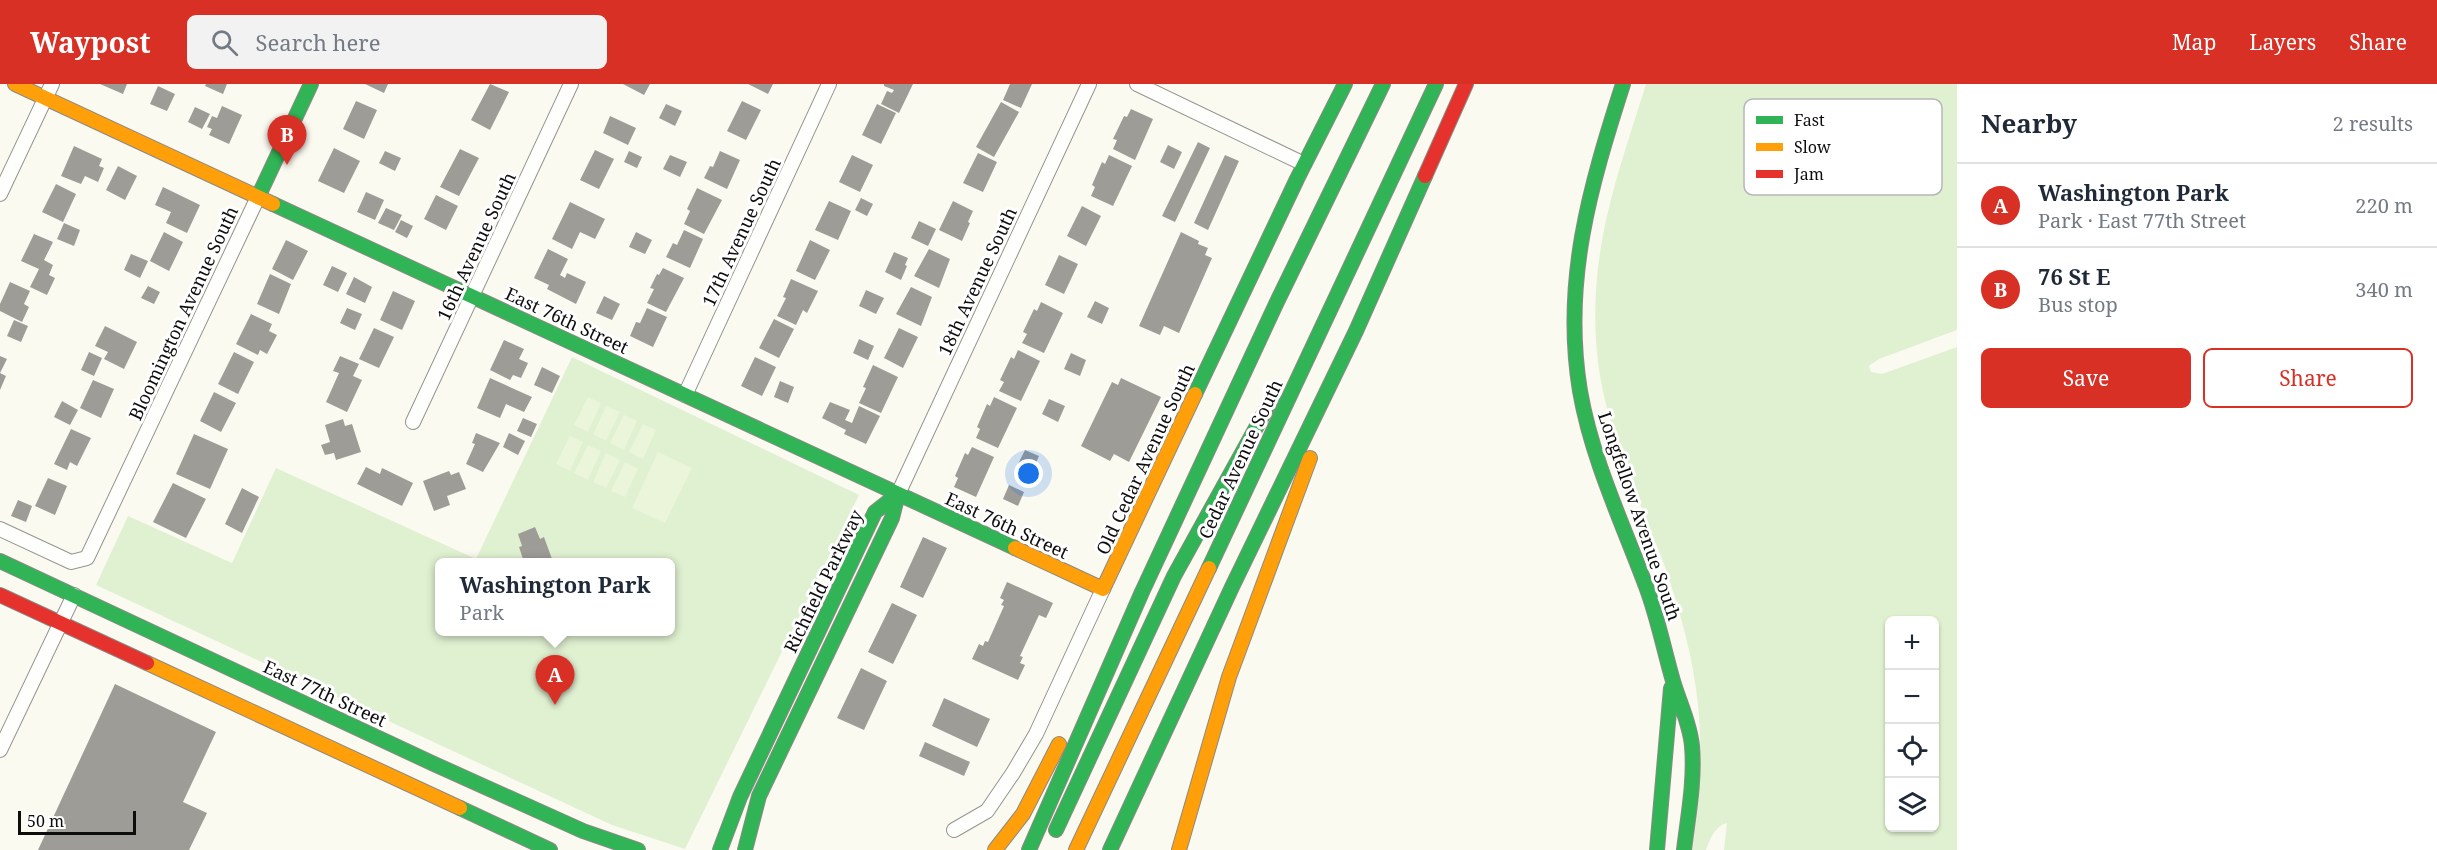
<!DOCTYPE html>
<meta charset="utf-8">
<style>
body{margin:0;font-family:"Noto Serif",serif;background:#f2f2f3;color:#1f2937}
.controls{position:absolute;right:18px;bottom:18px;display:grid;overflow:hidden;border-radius:9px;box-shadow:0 2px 4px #0004}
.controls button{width:54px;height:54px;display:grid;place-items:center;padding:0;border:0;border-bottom:2px solid #e0e1e3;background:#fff;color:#1f2937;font:30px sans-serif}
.scale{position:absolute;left:18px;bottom:15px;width:118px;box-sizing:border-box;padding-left:6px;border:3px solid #0d0d0d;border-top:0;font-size:16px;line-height:21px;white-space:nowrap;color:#0d0d0d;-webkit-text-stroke:4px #fff;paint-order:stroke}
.you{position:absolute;left:1029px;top:390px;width:21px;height:21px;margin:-15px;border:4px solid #fff;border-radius:50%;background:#1a73e8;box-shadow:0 0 0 9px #1a73e833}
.badge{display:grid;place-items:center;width:39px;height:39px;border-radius:50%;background:#d93025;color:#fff;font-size:20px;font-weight:700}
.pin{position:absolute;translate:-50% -50px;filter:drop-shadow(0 2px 3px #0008)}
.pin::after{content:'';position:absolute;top:32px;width:21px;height:18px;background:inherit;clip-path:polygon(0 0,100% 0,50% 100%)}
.popup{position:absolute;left:435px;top:474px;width:240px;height:78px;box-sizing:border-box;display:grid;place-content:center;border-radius:9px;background:#fff;filter:drop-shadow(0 2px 4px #0005);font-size:20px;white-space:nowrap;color:#747a83}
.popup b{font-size:22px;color:#1f2937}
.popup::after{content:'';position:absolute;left:50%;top:100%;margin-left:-12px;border:12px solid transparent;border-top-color:#fff}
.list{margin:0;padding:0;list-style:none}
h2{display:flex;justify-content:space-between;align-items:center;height:78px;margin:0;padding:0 24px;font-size:26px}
h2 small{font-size:20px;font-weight:400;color:#747a83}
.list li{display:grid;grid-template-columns:39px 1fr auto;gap:18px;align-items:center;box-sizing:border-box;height:84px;padding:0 24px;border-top:2px solid #e0e1e3}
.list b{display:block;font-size:22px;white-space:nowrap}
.list p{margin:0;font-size:20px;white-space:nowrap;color:#747a83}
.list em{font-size:20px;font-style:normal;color:#747a83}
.actions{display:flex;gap:12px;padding:18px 24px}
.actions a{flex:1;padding:14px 0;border:2px solid #d93025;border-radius:9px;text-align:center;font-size:21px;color:#d93025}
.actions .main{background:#d93025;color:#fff}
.icon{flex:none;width:33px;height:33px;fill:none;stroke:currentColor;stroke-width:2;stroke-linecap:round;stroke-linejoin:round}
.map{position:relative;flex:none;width:1957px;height:766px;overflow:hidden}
header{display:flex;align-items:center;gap:36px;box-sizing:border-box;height:84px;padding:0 30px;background:#d93025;color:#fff}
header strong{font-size:28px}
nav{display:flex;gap:33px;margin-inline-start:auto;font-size:21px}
.search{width:420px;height:54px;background:#f2f2f3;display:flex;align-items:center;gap:15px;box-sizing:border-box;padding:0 21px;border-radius:9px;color:#747a83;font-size:22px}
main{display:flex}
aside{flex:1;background:#fff}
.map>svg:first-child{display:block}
.green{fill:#e0f1d1;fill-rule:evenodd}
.pitch{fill:#eaf5da}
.building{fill:#9e9c97}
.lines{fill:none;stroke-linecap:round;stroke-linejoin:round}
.street-casing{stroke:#949490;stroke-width:16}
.fast-casing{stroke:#8b8a86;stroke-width:16}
.slow-casing{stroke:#8b8a86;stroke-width:16}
.jam-casing{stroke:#8b8a86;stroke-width:16}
.street{stroke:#fefefd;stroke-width:14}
.fast{stroke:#30b455;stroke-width:14}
.slow{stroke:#ff9f0a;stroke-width:14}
.jam{stroke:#e5322d;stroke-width:14}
.labels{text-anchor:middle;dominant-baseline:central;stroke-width:6;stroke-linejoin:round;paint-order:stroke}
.street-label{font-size:18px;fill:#0d0d0d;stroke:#fff}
.key{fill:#fff;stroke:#b6b6b6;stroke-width:1.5}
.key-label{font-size:16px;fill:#0d0d0d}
</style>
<header>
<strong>Waypost</strong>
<div class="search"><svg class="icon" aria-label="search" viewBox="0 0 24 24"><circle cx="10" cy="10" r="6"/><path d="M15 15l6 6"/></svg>Search here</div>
<nav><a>Map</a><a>Layers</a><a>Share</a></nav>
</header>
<main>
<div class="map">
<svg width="1957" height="766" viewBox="0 0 1957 766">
<rect width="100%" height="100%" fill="#fbfaf1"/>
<path class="green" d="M1646 0H1957V246L1879 275 1869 282 1871 288 1882 290 1957 263V766H1724L1727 739C1714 743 1710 755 1706 766H1692C1696 728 1701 691 1700 653 1699 598 1685 542 1667 489 1661 469 1651 450 1644 430 1622 375 1599 316 1596 256 1590 162 1619 87 1646 0ZM1890 536H1934V744H1890Z
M572 273 859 411 685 765 612 741 96 501 128 432 232 479 276 384 476 475ZM440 478H670V548H440Z"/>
<path class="pitch" d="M588 313 601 319 588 348 574 341Z
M606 322 620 328 606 357 593 350Z
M624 331 637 337 624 366 610 359Z
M643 340 656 346 643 375 629 368Z
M570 352 583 358 570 387 556 380Z
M588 361 601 367 588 396 574 389Z
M658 368 692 384 665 439 632 424Z
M606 369 620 376 606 404 593 398Z
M625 378 638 385 625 413 611 407Z"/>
<path class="building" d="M100 0H127L123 10Z
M206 0H227L223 10 205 2Z
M365 0H388L384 9Z
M490 0 509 8 490 46 471 36Z
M623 0H650L644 11Z
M748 0H773L768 10Z
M884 0H913L899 29 881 20 887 7 892 9 894 6 884 2Z
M1010 0H1032L1021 24 1003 16Z
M158 2 175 10 167 27 150 20Z
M356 17 377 26 364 55 343 45Z
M742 17 761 26 746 56 727 47Z
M1001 18 1019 28 994 73 976 63Z
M666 20 682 27 675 42 659 34Z
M877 20 896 29 881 60 862 51Z
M222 22 242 31 229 60 209 51 212 45 207 43 212 32 217 34Z
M195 23 210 30 202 45 188 38Z
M1131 25 1153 35 1135 76 1113 65 1117 56 1113 55 1124 32 1127 33Z
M610 32 636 44 628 61 603 49Z
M1198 58 1210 64 1175 138 1162 132Z
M1168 61 1182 68 1174 85 1160 78Z
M74 62 102 75 99 82 104 84 98 98 85 92 81 100 61 92Z
M334 64 360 77 344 109 318 97Z
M460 65 479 74 459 112 440 103Z
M595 66 614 75 599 105 580 96Z
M385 67 401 74 395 87 379 79Z
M629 67 642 73 637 84 624 78Z
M720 67 740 76 727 105 704 94 710 82 713 83Z
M978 69 997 78 983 108 963 99Z
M670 71 687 78 680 93 663 85Z
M852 71 873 81 860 108 839 98Z
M1109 71 1132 82 1113 122 1091 112 1095 103 1092 101 1102 78 1105 80Z
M1225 71 1239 77 1208 146 1194 139Z
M118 82 137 92 125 116 106 106Z
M56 100 76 110 63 138 42 128Z
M163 103 200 121 187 149 166 139 171 128 155 121Z
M697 104 722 116 704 150 684 140 690 127 687 125Z
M366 108 384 116 375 136 357 128Z
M436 111 458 122 446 146 424 135Z
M861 114 873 120 867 132 855 126Z
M829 117 851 127 838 156 815 146Z
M953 117 973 127 968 138 970 139 962 157 939 146Z
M570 118 605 135 595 155 580 148 572 165 552 155Z
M1082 122 1101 132 1086 162 1067 152Z
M386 124 402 131 394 146 378 139Z
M401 136 413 142 407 154 395 148Z
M919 137 936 145 928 162 911 154Z
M64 139 80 146 74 162 57 155Z
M684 146 703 155 690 184 666 173 673 159 677 161Z
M164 148 183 158 169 187 150 177Z
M636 148 652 156 645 170 629 163Z
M1181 148 1199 157 1198 160 1208 164 1205 171 1212 174 1179 249 1164 242 1160 251 1139 242Z
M34 150 53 158 44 176 53 181 49 191 55 194 47 211 30 203 39 185 21 177Z
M286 156 308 167 293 196 272 185Z
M810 156 830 166 815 196 796 187Z
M548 165 568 175 560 191 565 194 567 189 586 198 576 220 547 205 549 201 534 194Z
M929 165 950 175 939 204 914 192Z
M894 168 908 174 905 181 907 182 901 196 885 188Z
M131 170 148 177 140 194 124 186Z
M1059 171 1078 180 1064 210 1045 201Z
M332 182 347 189 338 208 323 201Z
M663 184 684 194 666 228 647 219 654 205 650 204 657 190 659 191Z
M270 190 291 200 279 230 257 220Z
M354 193 372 203 365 219 346 210Z
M791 195 818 207 807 229 803 226 796 241 777 232 786 214 783 213Z
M10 198 30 207 24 220 29 223 22 238 0 227V220Z
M148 202 160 208 154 220 141 214Z
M911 203 932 213 921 242 896 230Z
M866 206 884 214 876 230 859 222Z
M393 207 415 217 402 246 380 236Z
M604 212 620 220 612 236 596 229Z
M1095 217 1109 224 1102 240 1087 233Z
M1041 218 1063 229 1044 269 1022 259 1027 250 1023 248 1034 225 1037 227Z
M347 224 362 230 355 246 340 239Z
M647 224 667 233 653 263 630 252 636 238 640 239Z
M251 230 272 240 269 247 277 251 267 270 260 266 258 271 236 260Z
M774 235 794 245 779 274 759 264Z
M14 236 28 242 21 258 7 252Z
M105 242 137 258 124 285 104 275 108 268 95 262Z
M374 244 394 253 379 284 359 275Z
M899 244 918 253 903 284 884 274Z
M859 255 874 262 868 276 853 269Z
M504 256 524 265 519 275 528 279 521 294 513 291 510 296 490 286Z
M1018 266 1040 277 1021 317 999 307 1004 298 1000 296 1011 273 1014 275Z
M89 268 102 274 94 292 81 286Z
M234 268 254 278 238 310 218 300Z
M1071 269 1086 276 1080 292 1064 285Z
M0 272 7 275 0 289 6 292 0 306Z
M340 272 359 280 353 292 362 296 347 328 326 318 339 289 333 287Z
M755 273 776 283 762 312 741 302Z
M873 281 898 293 881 329 859 319 866 304 863 303Z
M542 283 560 292 552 309 534 301Z
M490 294 532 313 524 328 506 320 500 334 477 324Z
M1121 294 1161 313 1129 378 1114 370 1110 377 1081 362 1112 298 1118 301Z
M93 296 114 305 101 334 80 324Z
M780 297 794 303 788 319 774 313Z
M214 308 236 319 221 348 200 337Z
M994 313 1017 324 998 364 976 354 980 345 977 343 987 320 990 322Z
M1049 315 1065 322 1058 338 1042 330Z
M62 317 78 326 70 341 54 333Z
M830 318 850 326 845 336 852 339 859 322 880 332 866 360 844 350 846 346 822 334Z
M523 334 537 340 531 353 517 347Z
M343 335 345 342 352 340 361 368 336 376 334 369 325 371 321 361 330 358 325 341Z
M71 345 91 354 77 382 70 378 67 386 54 380Z
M476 349 500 359 483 388 466 380 475 360 472 359Z
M509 349 525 357 518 371 503 363Z
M194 350 228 365 210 405 176 390Z
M972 363 994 373 976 413 954 403 958 394 955 392 965 369 968 371Z
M1025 366 1039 372 1033 386 1018 380Z
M366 383 380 390 382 384 413 399 402 422 357 400Z
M449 387 451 391 459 388 466 405 447 412 450 421 434 427 423 397Z
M48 394 67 402 55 431 35 422Z
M173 399 206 415 186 454 153 438Z
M1009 401 1024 408 1018 422 1003 415Z
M242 404 259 413 242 449 225 440Z
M18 416 32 422 26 438 11 432Z
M535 443 540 455 544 453 552 475 542 478H524L519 463 522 462 518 450Z
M923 453 947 464 923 514 900 503Z
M1007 498 1053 519 1046 534 1039 531 1020 572 1023 573 1020 579 1025 581 1018 596 972 575 979 560 983 562 985 557 988 558 1004 522 1001 521 1004 516 1000 514Z
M892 519 917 531 893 580 868 568Z
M861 584 887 597 864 646 837 634Z
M115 600 216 648 183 718 207 729 189 766H38Z
M944 614 990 635 977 663 932 642Z
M925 658 970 678 964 692 919 672Z"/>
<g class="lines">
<g class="street-casing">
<path id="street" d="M1137 0 1304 80
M0 110 52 0
M685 311 829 0
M413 338 571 0
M898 410 1089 0
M0 445 71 478 87 474 258 113
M0 666 74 511
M954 746 987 727 1013 689 1036 650 1103 505"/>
</g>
<g class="fast-casing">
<path id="fast" d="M1623 0C1590 103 1562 198 1580 307 1592 376 1623 440 1647 505 1658 535 1664 566 1673 597 1679 618 1690 639 1692 662 1695 697 1688 732 1684 766
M258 113 311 0
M273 120 1015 464
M1195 310 1297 95 1345 0
M0 477 434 680 583 747 638 766
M1209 484 1436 0
M460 724 550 766
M1056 746 1174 492 1273 313
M720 766 740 713 875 428 898 410
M745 766 759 712 892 434 898 410
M1029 766 1142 508 1276 220 1383 0
M1110 766 1232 503 1356 247 1425 92
M1657 766 1671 604"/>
</g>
<g class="slow-casing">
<path id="slow" d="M15 0 273 120
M1015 464 1103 505 1195 310
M147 579 460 724
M995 766 1023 730 1059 660
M1076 766 1209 484
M1179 766 1229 593 1310 374"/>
</g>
<g class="jam-casing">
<path id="jam" d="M1425 92 1466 0
M0 511 147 579"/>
</g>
<use href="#street" class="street"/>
<use href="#fast" class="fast"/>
<use href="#slow" class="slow"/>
<use href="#jam" class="jam"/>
</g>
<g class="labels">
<g class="street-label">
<text transform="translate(741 148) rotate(-65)">17th Avenue South</text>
<text transform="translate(476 162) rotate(-65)">16th Avenue South</text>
<text transform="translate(977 197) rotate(-65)">18th Avenue South</text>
<text transform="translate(183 229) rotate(-65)">Bloomington Avenue South</text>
<text transform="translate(567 236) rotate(25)">East 76th Street</text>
<text transform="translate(1145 375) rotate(-65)">Old Cedar Avenue South</text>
<text transform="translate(1240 375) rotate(-65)">Cedar Avenue South</text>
<text transform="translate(1640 432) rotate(71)">Longfellow Avenue South</text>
<text transform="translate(1007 441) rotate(25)">East 76th Street</text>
<text transform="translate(823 497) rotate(-64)">Richfield Parkway</text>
<text transform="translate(325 609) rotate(25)">East 77th Street</text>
</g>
</g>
<rect x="1744" y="15" width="198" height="96" rx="9" class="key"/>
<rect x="1756" y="32" width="27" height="8" fill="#30b455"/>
<rect x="1756" y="59" width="27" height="8" fill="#ff9f0a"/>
<rect x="1756" y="86" width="27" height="8" fill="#e5322d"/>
<g class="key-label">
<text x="1794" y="42">Fast</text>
<text x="1794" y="69">Slow</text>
<text x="1794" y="96">Jam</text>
</g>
</svg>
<div class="controls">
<button>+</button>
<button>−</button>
<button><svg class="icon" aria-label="locate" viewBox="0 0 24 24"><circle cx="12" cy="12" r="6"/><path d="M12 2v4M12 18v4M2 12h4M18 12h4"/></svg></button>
<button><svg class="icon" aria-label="layers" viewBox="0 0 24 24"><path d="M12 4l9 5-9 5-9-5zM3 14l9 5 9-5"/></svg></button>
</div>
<div class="scale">50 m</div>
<div class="you"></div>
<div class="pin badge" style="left:555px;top:621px">A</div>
<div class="popup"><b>Washington Park</b>Park</div>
<div class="pin badge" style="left:287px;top:81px">B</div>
</div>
<aside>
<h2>Nearby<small>2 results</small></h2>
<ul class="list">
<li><span class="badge">A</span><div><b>Washington Park</b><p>Park · East 77th Street</p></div><em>220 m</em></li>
<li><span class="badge">B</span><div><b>76 St E</b><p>Bus stop</p></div><em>340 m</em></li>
</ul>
<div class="actions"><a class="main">Save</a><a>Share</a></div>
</aside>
</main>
